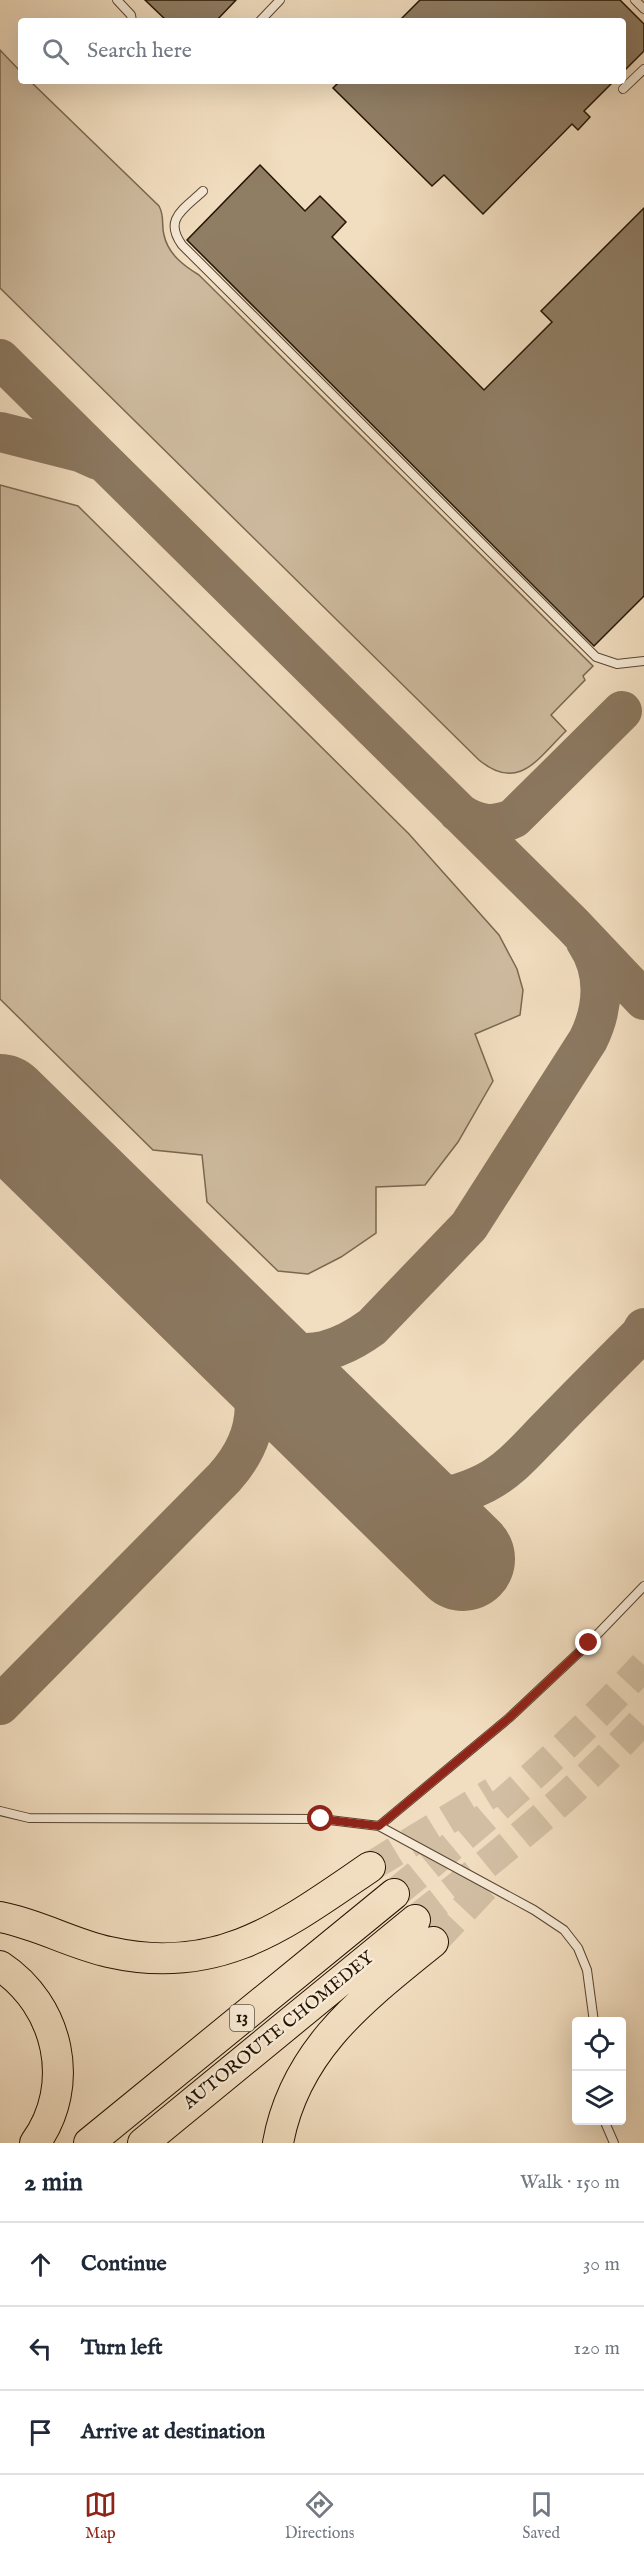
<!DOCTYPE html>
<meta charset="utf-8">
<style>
body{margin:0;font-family:"IM FELL English",serif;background:#f2f2f3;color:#1f2937}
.controls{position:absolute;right:18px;bottom:18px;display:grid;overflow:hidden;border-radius:6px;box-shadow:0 6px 24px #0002}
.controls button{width:54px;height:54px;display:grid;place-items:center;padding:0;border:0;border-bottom:2px solid #e0e1e3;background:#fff;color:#1f2937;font:30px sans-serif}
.stop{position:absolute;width:18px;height:18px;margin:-14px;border:4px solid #8f2418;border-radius:50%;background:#fff}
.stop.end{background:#8f2418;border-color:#fff;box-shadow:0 2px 6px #0008}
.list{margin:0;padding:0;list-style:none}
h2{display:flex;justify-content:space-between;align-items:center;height:78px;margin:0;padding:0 24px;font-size:26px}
h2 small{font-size:20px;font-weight:400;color:#747a83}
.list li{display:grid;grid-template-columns:39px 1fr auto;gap:18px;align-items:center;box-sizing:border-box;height:84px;padding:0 24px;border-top:2px solid #e0e1e3}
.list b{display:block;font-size:22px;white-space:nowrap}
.list em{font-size:20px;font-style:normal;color:#747a83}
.icon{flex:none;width:33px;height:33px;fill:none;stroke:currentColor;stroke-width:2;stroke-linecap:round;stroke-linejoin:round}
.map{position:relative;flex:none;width:644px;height:2143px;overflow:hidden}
.search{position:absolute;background:#fff;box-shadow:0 6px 24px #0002;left:18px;right:18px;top:18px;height:66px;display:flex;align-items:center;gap:15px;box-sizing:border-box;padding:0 21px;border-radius:6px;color:#747a83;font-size:22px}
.sheet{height:330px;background:#fff}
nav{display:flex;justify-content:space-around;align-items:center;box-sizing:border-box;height:84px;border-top:2px solid #e0e1e3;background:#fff;font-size:16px;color:#747a83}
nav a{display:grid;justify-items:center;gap:3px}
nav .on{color:#8f2418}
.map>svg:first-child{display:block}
.green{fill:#cebb9f;stroke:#7a6850;stroke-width:1.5}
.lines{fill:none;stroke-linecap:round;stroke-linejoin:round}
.taxiway{stroke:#8b7860;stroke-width:40}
.runway{stroke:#8b7860;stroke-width:104}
.building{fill:#8f7d64;stroke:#251402;stroke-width:1.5}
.highway-tunnel{stroke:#d2bfa3;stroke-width:30;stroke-dasharray:30 15;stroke-linecap:butt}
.lane-casing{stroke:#584631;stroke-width:10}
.highway-casing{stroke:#251402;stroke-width:32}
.lane{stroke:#f6e9d5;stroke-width:8}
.highway{stroke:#f1ddbf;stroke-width:30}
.route{stroke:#8f2418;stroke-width:8}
.labels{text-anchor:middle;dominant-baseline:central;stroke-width:5;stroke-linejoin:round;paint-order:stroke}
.shield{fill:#f6e9d5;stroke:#645441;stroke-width:1.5}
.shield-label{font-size:16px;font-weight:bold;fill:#251402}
.street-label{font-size:18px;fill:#251402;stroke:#f6e9d5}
</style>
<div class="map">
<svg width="644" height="2143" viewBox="0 0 644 2143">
<rect width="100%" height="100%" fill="#f1ddbf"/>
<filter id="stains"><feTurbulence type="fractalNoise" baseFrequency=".00333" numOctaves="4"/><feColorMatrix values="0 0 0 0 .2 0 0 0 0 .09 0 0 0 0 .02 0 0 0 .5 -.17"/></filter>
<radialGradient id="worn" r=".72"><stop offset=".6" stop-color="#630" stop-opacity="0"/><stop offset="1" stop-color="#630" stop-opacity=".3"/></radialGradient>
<path class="green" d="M0 50 21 72V81H30L159 206C165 217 161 224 164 235 168 254 184 266 199 275L593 666 583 676 585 680 551 715 566 731C538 758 519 793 479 760L0 288Z
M0 485 78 506 409 834 499 935 517 969 523 990 520 1015 475 1034 493 1081 458 1142 425 1185 376 1187V1233L341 1257 308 1274 278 1271 207 1202 202 1155 153 1150 0 999Z"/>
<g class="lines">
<path class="taxiway" d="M0 359 573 925 644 1000
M0 432 80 452 98 460
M458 812C476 825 494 828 514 818L622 711
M110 1215 129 1227C154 1249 179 1272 204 1295 260 1345 301 1379 372 1327L469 1226 588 1040C604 1008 606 972 586 942
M313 1416C341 1440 385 1483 419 1495 439 1502 467 1492 485 1483 511 1470 530 1446 550 1426 580 1395 610 1365 640 1335L644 1328
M0 1705 224 1478C271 1426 261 1370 214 1323"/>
<path class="runway" d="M0 1106 463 1559"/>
</g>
<path class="building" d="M145 0H236L216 21H167Z
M420 0H620L644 24V51L623 72V21H399Z
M340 81H614L584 111 590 117 578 130 572 124 483 214 444 175 432 186 333 88Z
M260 165 305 211 320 196 346 222 332 237 484 390 552 322 541 311 644 208V596L594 646 187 240Z"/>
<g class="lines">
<path class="highway-tunnel" d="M370 1867 493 1792
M394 1894C484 1821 566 1751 644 1665
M415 1920C496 1857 575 1795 644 1719
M433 1942 494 1877"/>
<g class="lane-casing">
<path id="lane" d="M117 0 131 15 132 21
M635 0 644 9
M260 21 280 0
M623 89 644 69
M203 191C184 209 163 219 182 245L596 657 617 664 644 661
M0 1811 29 1818 321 1819 379 1826 534 1910 564 1930 578 1948 587 1970 594 2022
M379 1826 509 1718 589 1643 644 1586
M604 2120 614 2143"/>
</g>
<g class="highway-casing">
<path id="highway" d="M0 1917C38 1924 72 1944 109 1952 219 1977 285 1925 370 1867
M0 1966C59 2005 77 2085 35 2143
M89 2143 394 1894
M143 2143 415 1920
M278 2143C295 2049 364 1998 433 1942"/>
</g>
<use href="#lane" class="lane"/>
<use href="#highway" class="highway"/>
</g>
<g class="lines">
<path class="route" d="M321 1819 379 1826 509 1718 589 1643"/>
</g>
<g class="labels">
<rect class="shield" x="230" y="2005" width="24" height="26" rx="4.5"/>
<g class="shield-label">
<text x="242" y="2018">13</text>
</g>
<g class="street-label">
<text transform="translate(279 2031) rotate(-39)">AUTOROUTE CHOMEDEY</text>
</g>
</g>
<rect width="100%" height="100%" filter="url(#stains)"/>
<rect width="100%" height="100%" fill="url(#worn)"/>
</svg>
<div class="controls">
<button><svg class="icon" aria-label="locate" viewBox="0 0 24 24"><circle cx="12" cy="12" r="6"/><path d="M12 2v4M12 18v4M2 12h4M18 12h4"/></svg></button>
<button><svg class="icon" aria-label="layers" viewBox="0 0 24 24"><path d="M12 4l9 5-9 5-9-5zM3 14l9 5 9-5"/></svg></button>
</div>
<div class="stop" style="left:321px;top:1819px"></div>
<div class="stop end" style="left:589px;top:1643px"></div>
<div class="search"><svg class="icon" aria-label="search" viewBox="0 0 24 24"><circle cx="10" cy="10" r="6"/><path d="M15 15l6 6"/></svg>Search here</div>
</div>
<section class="sheet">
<h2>2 min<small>Walk · 150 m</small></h2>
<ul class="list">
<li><svg class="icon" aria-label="ahead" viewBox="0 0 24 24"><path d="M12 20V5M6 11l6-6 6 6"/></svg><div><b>Continue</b></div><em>30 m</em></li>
<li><svg class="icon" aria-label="left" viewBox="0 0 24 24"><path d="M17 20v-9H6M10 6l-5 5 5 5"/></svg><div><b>Turn left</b></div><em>120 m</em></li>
<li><svg class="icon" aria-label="arrive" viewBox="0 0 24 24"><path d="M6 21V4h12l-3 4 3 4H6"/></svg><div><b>Arrive at destination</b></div></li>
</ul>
</section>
<nav>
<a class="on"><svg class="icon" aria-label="map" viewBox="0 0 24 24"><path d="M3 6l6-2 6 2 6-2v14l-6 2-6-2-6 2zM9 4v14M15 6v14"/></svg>Map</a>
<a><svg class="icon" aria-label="directions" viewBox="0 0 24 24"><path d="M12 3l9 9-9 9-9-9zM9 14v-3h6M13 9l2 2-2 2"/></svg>Directions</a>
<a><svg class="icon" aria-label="saved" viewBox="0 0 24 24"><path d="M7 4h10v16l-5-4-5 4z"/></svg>Saved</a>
</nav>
